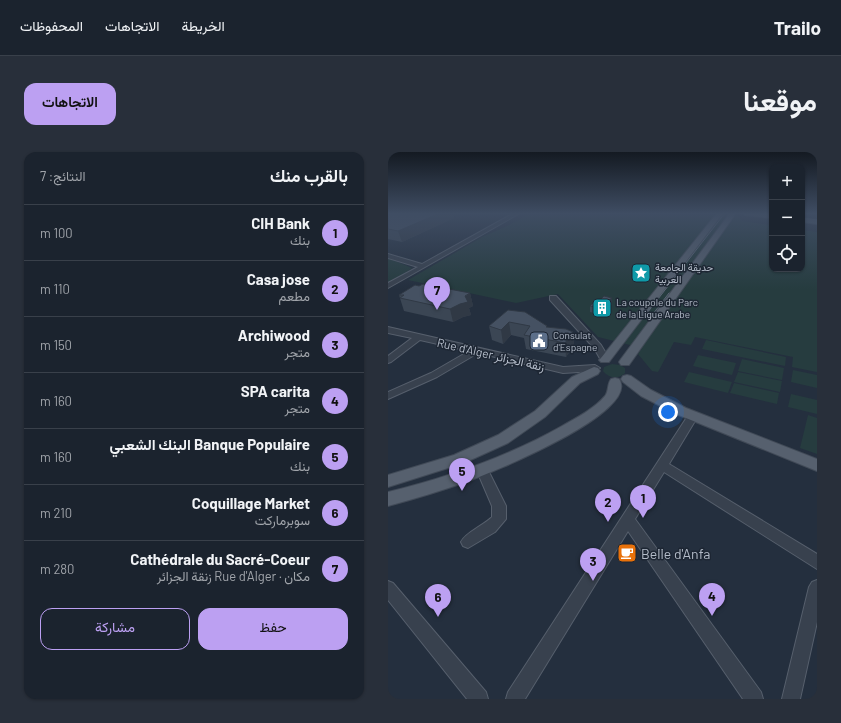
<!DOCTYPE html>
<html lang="ar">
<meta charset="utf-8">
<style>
body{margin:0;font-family:Barlow,Vazirmatn,sans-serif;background:#282f3a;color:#f1f3f6;direction:rtl}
.controls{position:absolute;right:12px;top:12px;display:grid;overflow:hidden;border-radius:8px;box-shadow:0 1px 3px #0004}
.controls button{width:36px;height:36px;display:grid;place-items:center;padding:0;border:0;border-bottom:1px solid #39404a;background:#1b232e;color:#f1f3f6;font:20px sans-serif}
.you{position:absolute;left:280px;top:260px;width:14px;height:14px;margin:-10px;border:3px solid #fff;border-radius:50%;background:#1a73e8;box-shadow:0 0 0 6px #1a73e833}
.badge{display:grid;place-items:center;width:26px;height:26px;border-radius:50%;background:#bca0f2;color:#111;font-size:13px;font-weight:700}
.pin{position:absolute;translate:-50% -33px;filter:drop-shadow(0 1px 2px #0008)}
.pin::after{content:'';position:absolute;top:21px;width:14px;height:12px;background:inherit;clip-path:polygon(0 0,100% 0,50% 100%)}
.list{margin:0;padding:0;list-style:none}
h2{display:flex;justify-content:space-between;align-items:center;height:52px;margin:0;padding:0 16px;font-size:17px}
h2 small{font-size:13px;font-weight:400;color:#a0a4aa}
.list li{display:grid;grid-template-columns:26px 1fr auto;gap:12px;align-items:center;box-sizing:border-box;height:56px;padding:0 16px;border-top:1px solid #39404a}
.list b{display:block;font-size:15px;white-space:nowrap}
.list p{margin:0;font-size:13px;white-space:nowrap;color:#a0a4aa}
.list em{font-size:13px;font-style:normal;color:#a0a4aa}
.actions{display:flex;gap:8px;padding:12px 16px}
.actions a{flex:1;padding:9px 0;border:1px solid #bca0f2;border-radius:12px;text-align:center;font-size:14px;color:#bca0f2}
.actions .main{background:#bca0f2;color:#111}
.icon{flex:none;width:22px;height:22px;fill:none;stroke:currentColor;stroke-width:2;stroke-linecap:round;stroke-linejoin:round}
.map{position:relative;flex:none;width:429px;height:547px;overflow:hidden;direction:ltr;border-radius:12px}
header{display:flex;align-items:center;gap:24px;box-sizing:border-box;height:56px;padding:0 20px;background:#1b232e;border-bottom:1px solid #39404a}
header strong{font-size:19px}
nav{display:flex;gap:22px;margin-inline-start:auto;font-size:14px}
.intro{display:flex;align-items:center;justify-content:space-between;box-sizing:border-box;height:96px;padding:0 24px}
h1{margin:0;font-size:28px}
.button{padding:10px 18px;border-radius:12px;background:#bca0f2;color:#111;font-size:14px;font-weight:700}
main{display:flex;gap:24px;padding:0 24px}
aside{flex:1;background:#1b232e;border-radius:12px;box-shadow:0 1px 3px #0004}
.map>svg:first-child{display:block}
.green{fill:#263c3f}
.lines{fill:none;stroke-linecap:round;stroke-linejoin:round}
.minor-casing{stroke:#565f6c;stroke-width:2}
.major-casing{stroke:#414a57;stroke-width:2}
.minor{fill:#38414e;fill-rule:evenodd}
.major{fill:#56606e;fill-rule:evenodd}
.tram{stroke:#5a6575;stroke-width:1}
.wall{fill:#3b4654}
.shaded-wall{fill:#303945}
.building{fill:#455162;stroke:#303945}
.labels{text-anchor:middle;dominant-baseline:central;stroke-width:3;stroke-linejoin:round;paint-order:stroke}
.far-poi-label{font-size:10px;fill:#b4bcc9;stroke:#1d2633;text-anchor:start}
.street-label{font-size:12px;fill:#b4bcc9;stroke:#1d2633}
.near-poi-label{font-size:14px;fill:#b4bcc9;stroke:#1d2633;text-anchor:start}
</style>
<header>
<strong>Trailo</strong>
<nav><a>الخريطة</a><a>الاتجاهات</a><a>المحفوظات</a></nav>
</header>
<div class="intro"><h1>موقعنا</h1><a class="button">الاتجاهات</a></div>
<main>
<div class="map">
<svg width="429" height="547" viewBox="0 0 429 547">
<rect width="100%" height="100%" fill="#242f3e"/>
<path class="green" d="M143 61H329L351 64 354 69 384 73V117H414V78L429 80V220L404 215 405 205 307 185 303 193 286 190 270 220 264 219 250 202 254 196 210 185 170 142 128 151 20 128 96 84 119 74Z
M0 106 24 116 17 121 0 130Z
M318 188 398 205 397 214 314 197Z
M310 203 348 211 344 223 305 214Z
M354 207 396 216 394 228 350 219Z
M224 212 232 213 237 216V221C231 227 221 227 215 219L216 215Z
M405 218 429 223V236L403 230Z
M301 220 344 230 340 241 296 230Z
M350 220 394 229 392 240 346 230Z
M346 231 391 241 389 252 342 241Z
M403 242 429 248V262L400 255Z
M420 263 429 266V302L412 296Z"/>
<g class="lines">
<g class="minor-casing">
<path id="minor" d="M126 61H132L0 136V131L30 115 0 106V102L34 112Z
M162 144H168L213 193 222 208 220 210H214L206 196 162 148Z
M0 175 175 215 207 213 212 216 207 219 175 221 90 201 49 225 0 247V240L43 221 81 199 32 188 3 210 0 211V204L24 186 0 181Z
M305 260 309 262 310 264 281 312 429 402V417L276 320 247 367 373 540 375 547H355L240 379 137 547H118L120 540 301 262Z
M95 314 99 316 118 354V367L107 380 80 396 75 394 73 390C77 381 96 373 104 365V354L89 319 91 316Z
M429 428V470L412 547H394L421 435 424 430Z
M0 429 5 431 98 540 100 547H79L0 448Z"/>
</g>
<g class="major-casing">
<path id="major" d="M329 61H335L221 210H213L211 208 213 206Z
M342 61H348L241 213H233L231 210 233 207Z
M354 61 384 62V66L357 63Z
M414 66 429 68V72L414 70Z
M206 215 210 216 212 219 210 222 192 231 157 265 120 291 76 311 0 335V323L66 303 110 283 147 259 184 225Z
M239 223 243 224 263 238 298 256 429 307V319L288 262 253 244 235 230 233 227 235 224Z
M227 226 231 227C254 260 101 322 78 330 53 339 26 347 0 354V340C61 325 119 305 174 274 188 266 206 257 217 244 221 239 219 232 223 227Z"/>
</g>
<use href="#minor" class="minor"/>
<use href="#major" class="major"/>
<path class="tram" d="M363 61 384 63
M414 66 429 68
M259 161 337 61
M265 162 281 141"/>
</g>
<path class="wall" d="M0 61H65L66 66 14 90 0 87Z
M31 134 82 141 85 154 81 156 83 163 75 165 65 170 16 159 11 143Z
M224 152 223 153V157L219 161 213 163 202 160V154Z
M120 158 159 174V175L185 180 186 193 178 205 138 197 136 186 123 183 115 192 104 188 101 174Z"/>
<path class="shaded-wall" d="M52 61H65L66 66 14 90 10 79Z
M82 141 85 154 81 156 83 163 75 165 65 170 62 157Z
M224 146V152L223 153V157L219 161 213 163V156Z
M121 170 123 183 115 192 113 178Z
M185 180 186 193 178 205 177 191Z"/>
<path class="building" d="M0 61H52L10 79 0 77Z
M35 132 82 141 77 144 80 150 72 152 62 157 12 146 16 143H11L27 133 31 134Z
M216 144 224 146 221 148 223 151 219 155 213 156 202 154 208 148 213 147Z
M120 158 137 160 159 174 158 175 178 177 185 180 177 191 136 183 142 174 121 170 113 178 101 174Z"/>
<linearGradient id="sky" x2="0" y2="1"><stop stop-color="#141a22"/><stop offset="0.45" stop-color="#3f4d63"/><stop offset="1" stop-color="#3f4d63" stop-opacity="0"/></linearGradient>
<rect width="429" height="137" fill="url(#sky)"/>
<defs>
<g id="sight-square" transform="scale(1)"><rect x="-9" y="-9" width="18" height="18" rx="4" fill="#0f9aa8" stroke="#1d2633"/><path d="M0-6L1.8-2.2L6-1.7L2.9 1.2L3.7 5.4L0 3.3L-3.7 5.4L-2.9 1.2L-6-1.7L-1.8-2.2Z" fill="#fff"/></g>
<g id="building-square" transform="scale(1)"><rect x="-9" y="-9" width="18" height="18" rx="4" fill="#0f9aa8" stroke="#1d2633"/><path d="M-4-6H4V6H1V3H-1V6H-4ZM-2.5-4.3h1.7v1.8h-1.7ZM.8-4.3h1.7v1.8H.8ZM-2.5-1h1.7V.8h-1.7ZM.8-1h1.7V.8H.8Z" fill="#fff"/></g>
<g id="civic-square" transform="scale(1)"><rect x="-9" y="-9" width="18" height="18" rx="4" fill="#5c6f8a" stroke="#1d2633"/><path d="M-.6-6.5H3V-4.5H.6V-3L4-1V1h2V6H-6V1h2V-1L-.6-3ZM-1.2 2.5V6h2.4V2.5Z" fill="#fff"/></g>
<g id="cafe-square" transform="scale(1)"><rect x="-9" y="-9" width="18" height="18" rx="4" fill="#e8710a" stroke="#1d2633"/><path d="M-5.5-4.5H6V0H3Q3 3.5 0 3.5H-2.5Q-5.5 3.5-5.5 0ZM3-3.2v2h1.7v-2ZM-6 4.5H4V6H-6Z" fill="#fff"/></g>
</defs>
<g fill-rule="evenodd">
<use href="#sight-square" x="253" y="121"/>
<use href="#building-square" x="214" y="156"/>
<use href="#civic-square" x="151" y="189"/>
<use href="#cafe-square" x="239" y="401"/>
</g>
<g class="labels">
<g class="far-poi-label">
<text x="267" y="115">حديقة الجامعة<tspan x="267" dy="12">العربية</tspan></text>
<text x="228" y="150">La coupole du Parc<tspan x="228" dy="12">de la Ligue Arabe</tspan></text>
<text x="165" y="183">Consulat<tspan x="165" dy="12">d'Espagne</tspan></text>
</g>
<g class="street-label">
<text transform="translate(103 202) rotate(13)">Rue d'Alger زنقة الجزائر</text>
</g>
<g class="near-poi-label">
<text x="253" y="401">Belle d'Anfa</text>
</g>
</g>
</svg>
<div class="controls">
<button>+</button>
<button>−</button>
<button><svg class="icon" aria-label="locate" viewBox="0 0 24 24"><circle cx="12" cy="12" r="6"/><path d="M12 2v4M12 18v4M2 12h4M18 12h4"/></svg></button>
</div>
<div class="you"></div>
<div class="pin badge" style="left:255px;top:366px">1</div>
<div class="pin badge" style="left:220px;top:370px">2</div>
<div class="pin badge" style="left:205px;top:429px">3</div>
<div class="pin badge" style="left:324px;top:464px">4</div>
<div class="pin badge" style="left:74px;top:339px">5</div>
<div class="pin badge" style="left:50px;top:465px">6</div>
<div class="pin badge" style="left:49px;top:158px">7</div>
</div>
<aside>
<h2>بالقرب منك<small>النتائج: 7</small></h2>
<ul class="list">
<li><span class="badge">1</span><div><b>CIH Bank</b><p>بنك</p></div><em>100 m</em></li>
<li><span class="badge">2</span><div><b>Casa jose</b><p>مطعم</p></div><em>110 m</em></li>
<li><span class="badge">3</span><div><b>Archiwood</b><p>متجر</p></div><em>150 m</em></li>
<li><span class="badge">4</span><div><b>SPA carita</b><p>متجر</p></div><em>160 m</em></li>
<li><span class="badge">5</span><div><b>Banque Populaire البنك الشعبي</b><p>بنك</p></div><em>160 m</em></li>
<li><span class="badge">6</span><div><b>Coquillage Market</b><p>سوبرماركت</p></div><em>210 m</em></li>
<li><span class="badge">7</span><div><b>Cathédrale du Sacré-Coeur</b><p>مكان · Rue d'Alger زنقة الجزائر</p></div><em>280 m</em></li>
</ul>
<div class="actions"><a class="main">حفظ</a><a>مشاركة</a></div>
</aside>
</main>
